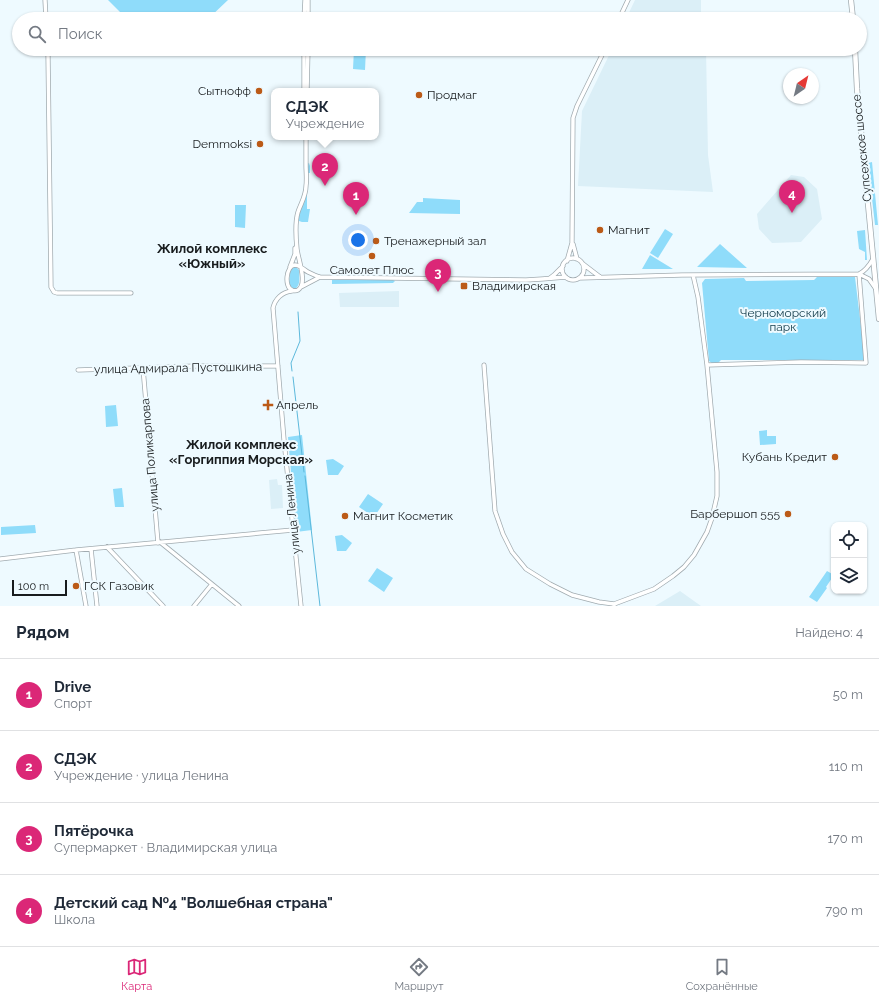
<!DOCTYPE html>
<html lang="ru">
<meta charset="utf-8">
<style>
body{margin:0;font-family:Raleway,sans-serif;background:#f6f6f7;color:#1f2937}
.controls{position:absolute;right:12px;bottom:12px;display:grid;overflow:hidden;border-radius:8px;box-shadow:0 1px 3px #0004}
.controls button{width:36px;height:36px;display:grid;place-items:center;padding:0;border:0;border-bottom:1px solid #e0e1e3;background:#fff;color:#1f2937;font:20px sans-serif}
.compass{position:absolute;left:783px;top:68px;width:36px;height:36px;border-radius:50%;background:#fff;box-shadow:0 1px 3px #0004;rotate:35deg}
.scale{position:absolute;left:12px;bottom:10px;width:55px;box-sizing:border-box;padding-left:4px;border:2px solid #181c1e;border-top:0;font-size:11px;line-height:14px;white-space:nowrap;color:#181c1e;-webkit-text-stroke:3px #eefaff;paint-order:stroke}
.you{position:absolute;left:358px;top:240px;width:14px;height:14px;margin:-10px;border:3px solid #fff;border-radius:50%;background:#1a73e8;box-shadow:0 0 0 6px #1a73e833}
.badge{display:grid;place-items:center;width:26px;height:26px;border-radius:50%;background:#db2777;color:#fff;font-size:13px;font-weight:700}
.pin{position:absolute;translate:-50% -33px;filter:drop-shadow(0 1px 2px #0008)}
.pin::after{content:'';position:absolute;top:21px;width:14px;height:12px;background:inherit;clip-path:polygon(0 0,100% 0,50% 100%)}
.popup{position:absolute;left:271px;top:88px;width:108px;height:52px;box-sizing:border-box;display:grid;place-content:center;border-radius:8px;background:#fff;filter:drop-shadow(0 1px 3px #0005);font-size:13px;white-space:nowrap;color:#747a83}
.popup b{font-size:15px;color:#1f2937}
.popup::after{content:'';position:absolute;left:50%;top:100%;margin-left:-8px;border:8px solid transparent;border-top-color:#fff}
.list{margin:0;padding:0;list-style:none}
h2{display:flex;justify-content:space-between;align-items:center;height:52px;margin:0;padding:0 16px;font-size:17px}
h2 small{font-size:13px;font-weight:400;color:#747a83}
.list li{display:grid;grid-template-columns:26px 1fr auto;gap:12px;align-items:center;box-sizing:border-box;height:72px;padding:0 16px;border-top:1px solid #e0e1e3}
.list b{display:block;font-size:15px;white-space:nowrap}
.list p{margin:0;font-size:13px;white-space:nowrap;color:#747a83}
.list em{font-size:13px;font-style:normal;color:#747a83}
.icon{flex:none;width:22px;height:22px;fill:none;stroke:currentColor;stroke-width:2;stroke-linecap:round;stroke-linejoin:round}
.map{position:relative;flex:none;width:879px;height:606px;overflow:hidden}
.search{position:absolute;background:#fff;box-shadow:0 1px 3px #0004;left:12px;right:12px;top:12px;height:44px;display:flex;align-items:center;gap:10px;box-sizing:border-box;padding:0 14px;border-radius:22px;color:#747a83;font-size:15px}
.sheet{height:340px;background:#fff}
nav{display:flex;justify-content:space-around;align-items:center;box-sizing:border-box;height:56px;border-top:1px solid #e0e1e3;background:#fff;font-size:11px;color:#747a83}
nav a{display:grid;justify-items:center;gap:2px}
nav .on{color:#db2777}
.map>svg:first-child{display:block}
.built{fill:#dbeff7}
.green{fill:#8fdcfa}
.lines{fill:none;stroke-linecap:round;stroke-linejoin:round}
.stream{stroke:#5db9dc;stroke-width:1}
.minor-casing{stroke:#a1abb0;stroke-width:5}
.major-casing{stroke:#a1abb0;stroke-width:6}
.minor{stroke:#fff;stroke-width:3.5}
.major{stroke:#fff;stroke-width:4.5}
.poi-dot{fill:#bb5a17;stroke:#eefaff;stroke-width:1.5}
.labels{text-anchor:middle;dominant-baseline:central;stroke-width:4;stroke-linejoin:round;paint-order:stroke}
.poi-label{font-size:12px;fill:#181c1e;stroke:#eefaff;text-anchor:start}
.street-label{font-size:12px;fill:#181c1e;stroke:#eefaff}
.park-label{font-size:12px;fill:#0f3948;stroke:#eefaff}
.neighbourhood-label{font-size:13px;font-weight:bold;fill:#181c1e;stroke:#eefaff}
</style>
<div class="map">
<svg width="879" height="606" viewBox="0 0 879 606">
<rect width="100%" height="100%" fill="#eefaff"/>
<path class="built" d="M635 0H701V19H626Z
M612 49H706L708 155 713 192 578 186 582 111Z
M791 175 804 177 817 189 822 219 801 242 772 243 759 229 757 214Z
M399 291V307H340L339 293Z
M277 479 278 485H282L283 508 271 509 269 480Z
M680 591 701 606H655Z"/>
<path class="green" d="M108 0H228L208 19H127Z
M354 49H366L365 70 353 69Z
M872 162 878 225H875L868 163Z
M309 163 310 166V173H307V209H310L308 222H302L299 221 298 218 304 199 307 164Z
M423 198 460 200V214L409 213 417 202H423Z
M235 205H246L245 228 235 227Z
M665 229 673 234 658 258 650 253Z
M865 230 867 260H865V252L859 249 857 231Z
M720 244 747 268 697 267Z
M650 255 673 269H642Z
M293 267H296L299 270C299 277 301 285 295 289L292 288 289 285 290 271Z
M817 277H855L865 360H721L718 363 713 364 709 361 702 283 705 279 744 278 746 281 814 280Z
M332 280H393L395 281 393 283 332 284Z
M116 405 118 426 106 427 105 406Z
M767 430V436H776V444L760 445 759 431Z
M302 435 312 530 296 532 288 437Z
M333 459 344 466 338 475H328L326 460Z
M122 488 124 507H115L113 489Z
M368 494 383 504 374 517 359 507Z
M35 525 36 533 1 535V527Z
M342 535 352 543 346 551H337L335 536Z
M377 568 393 578 384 592 368 581Z
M827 571 834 575 826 587 827 588 817 602 809 597Z"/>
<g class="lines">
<path class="stream" d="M292 371 291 363 300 341 298 312
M293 377 304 472
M305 476 320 606"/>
<g class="minor-casing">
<path id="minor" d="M45 0 46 19
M304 19 305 0
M308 19V0
M619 19 628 0
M47 49 48 55 51 287 54 292 57 293H131
M341 50V49
M304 91V49
M307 91 308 49
M306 137C306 146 306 155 306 165 306 172 307 179 306 186 306 196 301 203 298 212 295 222 296 239 297 249 298 259 308 284 298 290 296 291 294 291 292 290 284 287 286 266 295 265 300 265 304 270 308 272 312 274 316 276 320 277L526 280 542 279 566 277
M573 244 577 259
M562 269a11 11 0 1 1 22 0a11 11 0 1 1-22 0Z
M567 261 572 243 573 118 577 106 605 49
M583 264 600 277
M290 267 295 254V248
M859 274C865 271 869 266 873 259
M550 278 554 275 563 266
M580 278 682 275 859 274 869 279 876 289
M301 287 320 277
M292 291C282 292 275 299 273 308L284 440 301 606
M484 365 495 511 503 534 512 552 526 569 550 584 572 595 599 602 614 604
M707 365 801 362 866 363 859 274
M143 368 158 543
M78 370 196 366H278
M160 542 239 606
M107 547 163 606
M91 549 97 606
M76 550 86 606
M0 559 76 550 293 530
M194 606 212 584
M614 606V604L654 589 673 576 684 567 694 555 707 532 712 518 717 496V472L707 365 698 297 693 275"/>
</g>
<g class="major-casing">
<path id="major" d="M851 0 853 19
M855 49 857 89 879 319"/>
</g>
<use href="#minor" class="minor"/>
<use href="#major" class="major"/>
</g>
<g class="poi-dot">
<circle cx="259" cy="91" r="4"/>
<circle cx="419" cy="95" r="4"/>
<circle cx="260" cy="144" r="4"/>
<circle cx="600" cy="230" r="4"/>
<circle cx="376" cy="241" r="4"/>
<circle cx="372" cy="256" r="4"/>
<rect x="460" y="282" width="8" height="8" rx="2"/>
<path d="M266 399h4v4h4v4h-4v4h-4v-4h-4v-4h4z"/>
<circle cx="835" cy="457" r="4"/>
<circle cx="788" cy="514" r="4"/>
<circle cx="345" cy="516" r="4"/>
<circle cx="76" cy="586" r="4"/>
</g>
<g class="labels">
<g class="poi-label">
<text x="251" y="91" text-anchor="end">Сытнофф</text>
<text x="427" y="95">Продмаг</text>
<text x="252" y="144" text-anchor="end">Demmoksi</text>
<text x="608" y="230">Магнит</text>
<text x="384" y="241">Тренажерный зал</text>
<text x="372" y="270" text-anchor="middle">Самолет Плюс</text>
<text x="472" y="286">Владимирская</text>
<text x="276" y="405">Апрель</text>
<text x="827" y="457" text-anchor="end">Кубань Кредит</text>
<text x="780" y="514" text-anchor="end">Барбершоп 555</text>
<text x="353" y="516">Магнит Косметик</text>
<text x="84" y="586">ГСК Газовик</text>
</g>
<g class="street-label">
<text transform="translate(862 148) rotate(-96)">Супсехское шоссе</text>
<text transform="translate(178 368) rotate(-1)">улица Адмирала Пустошкина</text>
<text transform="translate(150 455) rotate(-95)">улица Поликарпова</text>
<text transform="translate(292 514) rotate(-96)">улица Ленина</text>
</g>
<g class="park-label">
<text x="783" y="313">Черноморский<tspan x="783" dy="14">парк</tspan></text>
</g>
<g class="neighbourhood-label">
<text x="212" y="248">Жилой комплекс<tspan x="212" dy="15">«Южный»</tspan></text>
<text x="241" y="444">Жилой комплекс<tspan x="241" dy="15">«Горгиппия Морская»</tspan></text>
</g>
</g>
</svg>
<div class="controls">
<button><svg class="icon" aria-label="locate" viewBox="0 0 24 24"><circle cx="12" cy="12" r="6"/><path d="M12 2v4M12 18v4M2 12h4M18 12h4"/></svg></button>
<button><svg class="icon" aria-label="layers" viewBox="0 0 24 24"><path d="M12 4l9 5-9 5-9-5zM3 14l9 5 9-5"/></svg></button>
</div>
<svg class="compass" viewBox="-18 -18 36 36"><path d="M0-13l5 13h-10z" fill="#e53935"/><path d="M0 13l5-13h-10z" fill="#747a83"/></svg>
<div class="scale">100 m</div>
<div class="you"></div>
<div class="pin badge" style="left:356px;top:215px">1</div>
<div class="pin badge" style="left:325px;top:186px">2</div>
<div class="popup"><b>СДЭК</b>Учреждение</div>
<div class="pin badge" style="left:438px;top:292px">3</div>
<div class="pin badge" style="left:792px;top:213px">4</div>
<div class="search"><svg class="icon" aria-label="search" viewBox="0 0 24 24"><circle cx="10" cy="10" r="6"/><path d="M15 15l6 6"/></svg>Поиск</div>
</div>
<section class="sheet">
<h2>Рядом<small>Найдено: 4</small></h2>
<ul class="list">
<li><span class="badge">1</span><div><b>Drive</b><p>Спорт</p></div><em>50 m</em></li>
<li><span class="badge">2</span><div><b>СДЭК</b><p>Учреждение · улица Ленина</p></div><em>110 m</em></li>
<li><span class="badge">3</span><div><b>Пятёрочка</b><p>Супермаркет · Владимирская улица</p></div><em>170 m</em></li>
<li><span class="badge">4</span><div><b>Детский сад №4 &quot;Волшебная страна&quot;</b><p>Школа</p></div><em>790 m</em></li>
</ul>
</section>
<nav>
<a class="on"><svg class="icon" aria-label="map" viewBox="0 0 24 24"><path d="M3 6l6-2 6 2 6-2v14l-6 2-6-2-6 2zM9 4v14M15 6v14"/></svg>Карта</a>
<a><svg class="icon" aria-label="directions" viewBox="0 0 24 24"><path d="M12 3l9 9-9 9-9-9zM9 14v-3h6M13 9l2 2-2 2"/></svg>Маршрут</a>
<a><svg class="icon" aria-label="saved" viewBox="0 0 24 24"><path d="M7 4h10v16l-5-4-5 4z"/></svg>Сохранённые</a>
</nav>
